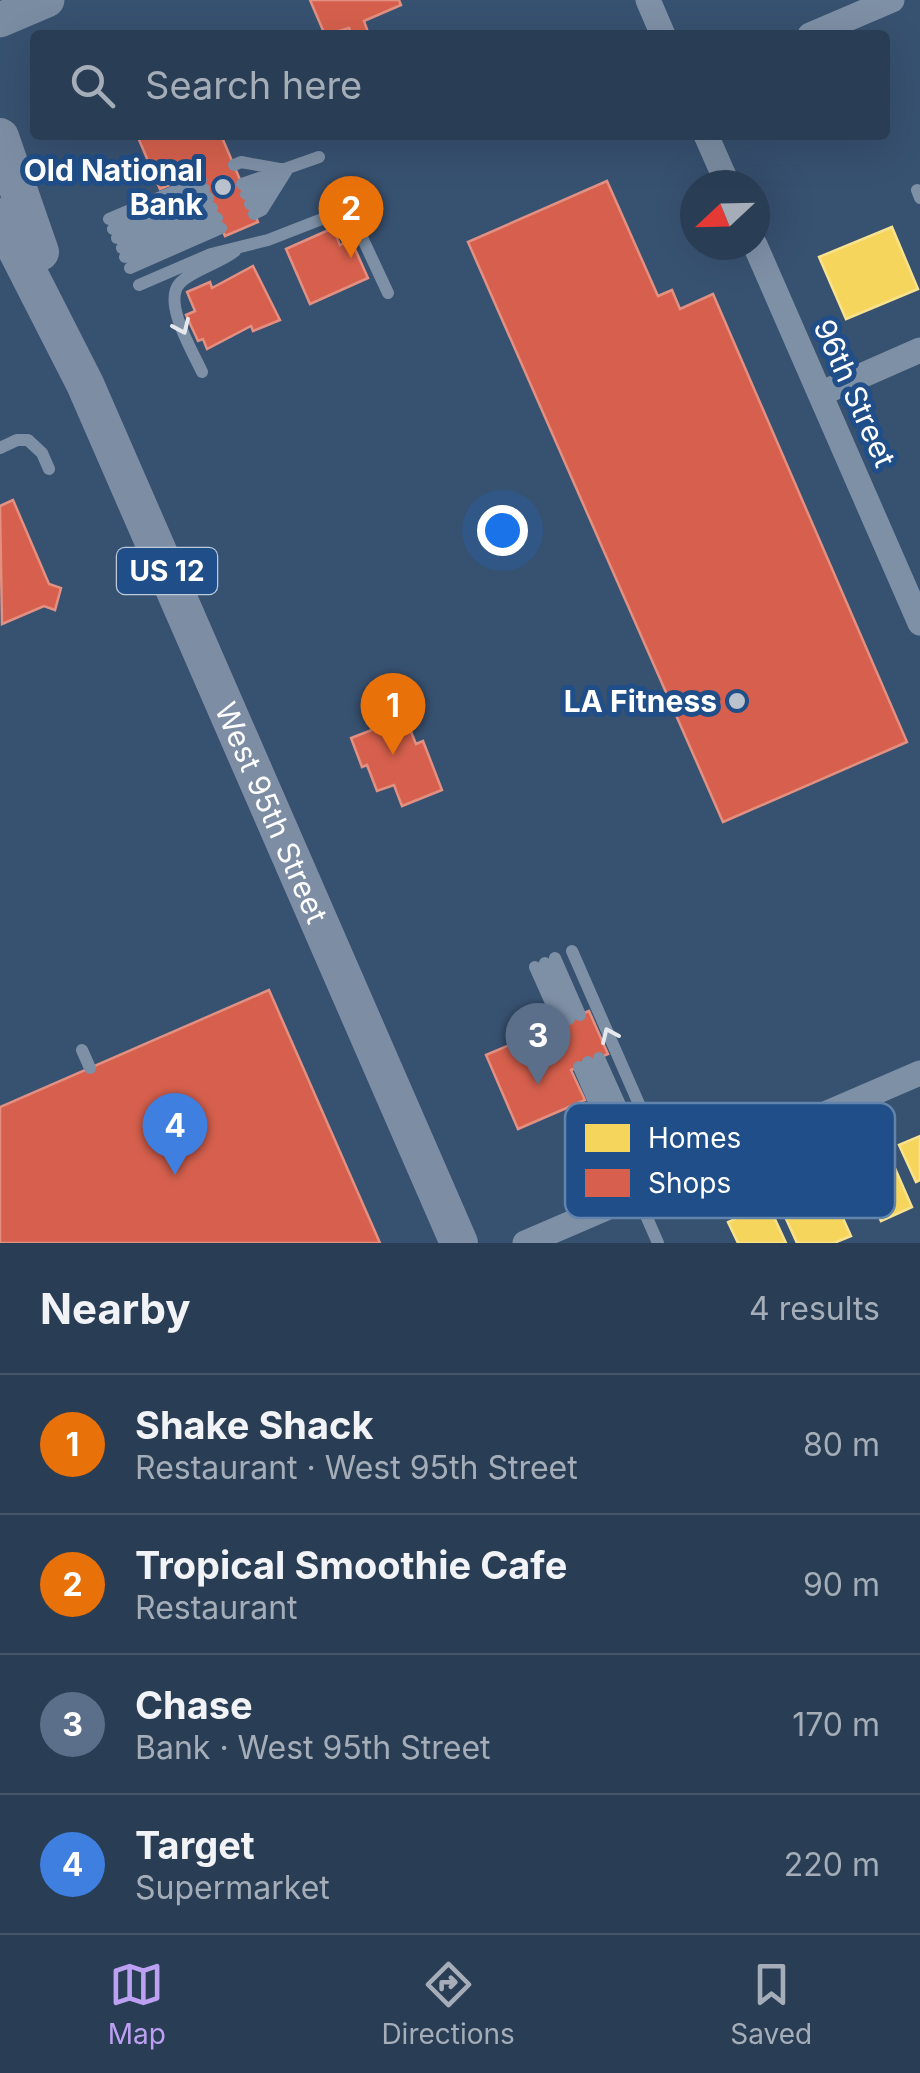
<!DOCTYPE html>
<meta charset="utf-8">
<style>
body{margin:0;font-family:Inter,sans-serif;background:#35485e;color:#f1f3f6}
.compass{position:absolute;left:680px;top:170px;width:90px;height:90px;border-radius:50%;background:#293d54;box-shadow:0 10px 40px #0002;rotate:248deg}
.you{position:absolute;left:502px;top:530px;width:35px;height:35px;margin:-25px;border:8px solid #fff;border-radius:50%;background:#1a73e8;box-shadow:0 0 0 15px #1a73e833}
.badge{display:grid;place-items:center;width:65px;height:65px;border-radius:50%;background:#bca0f2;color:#fff;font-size:32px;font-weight:700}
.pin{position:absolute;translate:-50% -82px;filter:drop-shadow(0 2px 5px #0008)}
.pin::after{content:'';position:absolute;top:52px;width:35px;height:30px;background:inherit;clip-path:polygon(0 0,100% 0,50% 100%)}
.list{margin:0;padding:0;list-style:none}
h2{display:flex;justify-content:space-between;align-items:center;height:130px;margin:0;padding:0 40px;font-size:42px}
h2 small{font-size:32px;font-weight:400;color:#a5aeb8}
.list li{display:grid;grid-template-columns:65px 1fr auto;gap:30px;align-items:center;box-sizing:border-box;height:140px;padding:0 40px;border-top:2px solid #45566b}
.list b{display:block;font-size:38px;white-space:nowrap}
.list p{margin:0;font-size:32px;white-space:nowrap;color:#a5aeb8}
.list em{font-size:32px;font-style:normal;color:#a5aeb8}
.icon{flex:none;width:55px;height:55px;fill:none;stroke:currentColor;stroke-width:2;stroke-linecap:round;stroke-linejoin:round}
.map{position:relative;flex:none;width:920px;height:1243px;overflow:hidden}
.search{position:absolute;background:#293d54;box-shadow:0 10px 40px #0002;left:30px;right:30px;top:30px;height:110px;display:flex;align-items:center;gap:25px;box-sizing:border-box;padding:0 35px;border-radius:10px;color:#a5aeb8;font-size:38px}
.sheet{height:690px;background:#293d54}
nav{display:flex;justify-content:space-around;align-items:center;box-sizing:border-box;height:140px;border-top:2px solid #45566b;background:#293d54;font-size:28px;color:#a5aeb8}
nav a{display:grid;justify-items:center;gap:5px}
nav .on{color:#bca0f2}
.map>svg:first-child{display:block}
.homes{fill:#f6d55c;stroke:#f9e28d;stroke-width:2.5}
.shops{fill:#d6604d;stroke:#e29082;stroke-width:2.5}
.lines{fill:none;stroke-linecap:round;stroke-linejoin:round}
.service{stroke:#7e90a6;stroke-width:12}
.minor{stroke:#7e90a6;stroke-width:25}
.secondary{stroke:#798ca1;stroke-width:35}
.primary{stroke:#7d8da3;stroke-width:38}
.oneway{stroke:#e5e9ed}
.poi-dot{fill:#b9c2cd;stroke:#1f4e88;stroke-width:4}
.labels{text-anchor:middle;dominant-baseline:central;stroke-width:10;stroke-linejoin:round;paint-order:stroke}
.shield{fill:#1f4e88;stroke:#bccadb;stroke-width:2.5}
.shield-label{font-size:28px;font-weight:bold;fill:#fff}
.poi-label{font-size:30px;font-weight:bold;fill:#fff;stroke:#1f4e88;text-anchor:end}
.street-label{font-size:30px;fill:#fff;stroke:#1f4e88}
.key{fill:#1f4e88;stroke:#6283ac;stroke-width:2.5}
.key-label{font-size:28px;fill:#fff}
</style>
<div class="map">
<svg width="920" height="1243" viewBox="0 0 920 1243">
<rect width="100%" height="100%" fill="#375170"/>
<path class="homes" d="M892 227 918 289 846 319 819 257Z
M920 1136V1180L916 1182 899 1145Z
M887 1150 912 1207 881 1221 856 1164Z
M803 1188 815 1215 837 1205 851 1236 834 1243H797L777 1199Z
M768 1204 786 1243H738L728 1222Z"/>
<path class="shops" d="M310 0H399L401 5 364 21 369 35H352L349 28 325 35Z
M137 135H221L258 222 225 236 198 173 160 189Z
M607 181 658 296 672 290 680 309 713 294 907 742 723 822 468 242Z
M333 228 340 245 351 240 368 278 310 304 286 249Z
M253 266 280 320 253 331 251 326 207 349 203 339 198 341 186 315 195 311 187 292 210 282 212 288Z
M13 500 49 584 61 588 55 610 44 606 2 624 0 506Z
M405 717 416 744 423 741 442 790 402 806 394 785 377 791 367 765 362 767 351 738Z
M269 990 380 1243H0V1107Z
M589 1011 608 1054 571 1070 585 1100 518 1129 486 1055Z"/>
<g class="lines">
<path class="service" d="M234 165 241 162 285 170
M242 184 319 157
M917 190 920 198
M246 194 272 179
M250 204 268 190
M254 214 262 210 287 170
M109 219 201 180
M113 229 204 189
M117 238 208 198
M122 248 212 208
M125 257 217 218
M130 268 221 228
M139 285 211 254 268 240 322 219 341 220 360 233 388 293
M202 372C193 352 162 302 180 283 191 271 220 263 235 251
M0 448 17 440H28L42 453 49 469
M572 951 646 1120
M555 958 580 1015
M545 963 569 1019
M535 967 560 1023
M82 1050 90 1068
M599 1058 630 1127
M588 1062 619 1132
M579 1067 609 1136
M637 1195 658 1243"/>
<path class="minor" d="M648 0 663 35
M810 35 892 0
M706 135 728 185
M755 245 920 623
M820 394 920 350
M525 1243 920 1073"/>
<path class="secondary" d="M0 20 47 0"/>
<g class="primary">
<path d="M0 137 40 252"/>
<path id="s1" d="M0 217 85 384 459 1243"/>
</g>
</g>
<defs><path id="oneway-chevron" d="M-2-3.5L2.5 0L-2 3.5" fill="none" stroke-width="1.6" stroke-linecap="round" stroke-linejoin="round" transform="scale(2.5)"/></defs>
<g class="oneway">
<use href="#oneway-chevron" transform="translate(182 327) rotate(66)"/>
<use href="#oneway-chevron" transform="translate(609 1035) rotate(-114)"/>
</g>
<g class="poi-dot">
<circle cx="223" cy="187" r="10"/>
<circle cx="737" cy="701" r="10"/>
</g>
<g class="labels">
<rect class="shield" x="117" y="548" width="100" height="46" rx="8"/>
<g class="shield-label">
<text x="167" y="571">US 12</text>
</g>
<g class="poi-label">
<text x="203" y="170">Old National<tspan x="203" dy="34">Bank</tspan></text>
<text x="717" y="701">LA Fitness</text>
</g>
<g class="street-label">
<text transform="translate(855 393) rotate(66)">96th Street</text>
<text stroke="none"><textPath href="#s1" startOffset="655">West 95th Street</textPath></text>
</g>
</g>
<rect x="565" y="1103" width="330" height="115" rx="15" class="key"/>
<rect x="585" y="1124" width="45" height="28" fill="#f6d55c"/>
<rect x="585" y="1169" width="45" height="28" fill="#d6604d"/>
<g class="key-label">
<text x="648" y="1148">Homes</text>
<text x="648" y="1193">Shops</text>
</g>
</svg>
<svg class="compass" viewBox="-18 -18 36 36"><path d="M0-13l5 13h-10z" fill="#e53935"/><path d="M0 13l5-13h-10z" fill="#a5aeb8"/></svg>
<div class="you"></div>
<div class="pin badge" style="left:393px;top:755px;background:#e8710a">1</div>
<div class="pin badge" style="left:351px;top:258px;background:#e8710a">2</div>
<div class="pin badge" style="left:538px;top:1085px;background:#5c6f8a">3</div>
<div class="pin badge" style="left:175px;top:1175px;background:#3f7fe0">4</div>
<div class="search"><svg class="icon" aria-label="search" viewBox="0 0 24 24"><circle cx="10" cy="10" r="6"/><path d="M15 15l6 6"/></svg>Search here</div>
</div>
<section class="sheet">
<h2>Nearby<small>4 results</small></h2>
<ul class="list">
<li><span class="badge" style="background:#e8710a">1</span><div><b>Shake Shack</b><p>Restaurant · West 95th Street</p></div><em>80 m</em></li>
<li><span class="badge" style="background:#e8710a">2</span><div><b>Tropical Smoothie Cafe</b><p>Restaurant</p></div><em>90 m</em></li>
<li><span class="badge" style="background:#5c6f8a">3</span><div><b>Chase</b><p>Bank · West 95th Street</p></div><em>170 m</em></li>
<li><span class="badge" style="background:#3f7fe0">4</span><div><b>Target</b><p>Supermarket</p></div><em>220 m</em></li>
</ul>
</section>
<nav>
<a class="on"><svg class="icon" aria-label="map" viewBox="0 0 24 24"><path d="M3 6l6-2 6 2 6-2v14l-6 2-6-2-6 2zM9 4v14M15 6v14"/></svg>Map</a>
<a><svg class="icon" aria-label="directions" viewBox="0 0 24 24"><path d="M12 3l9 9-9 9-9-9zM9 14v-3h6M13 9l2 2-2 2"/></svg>Directions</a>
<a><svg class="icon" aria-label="saved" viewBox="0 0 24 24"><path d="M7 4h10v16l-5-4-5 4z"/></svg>Saved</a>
</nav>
